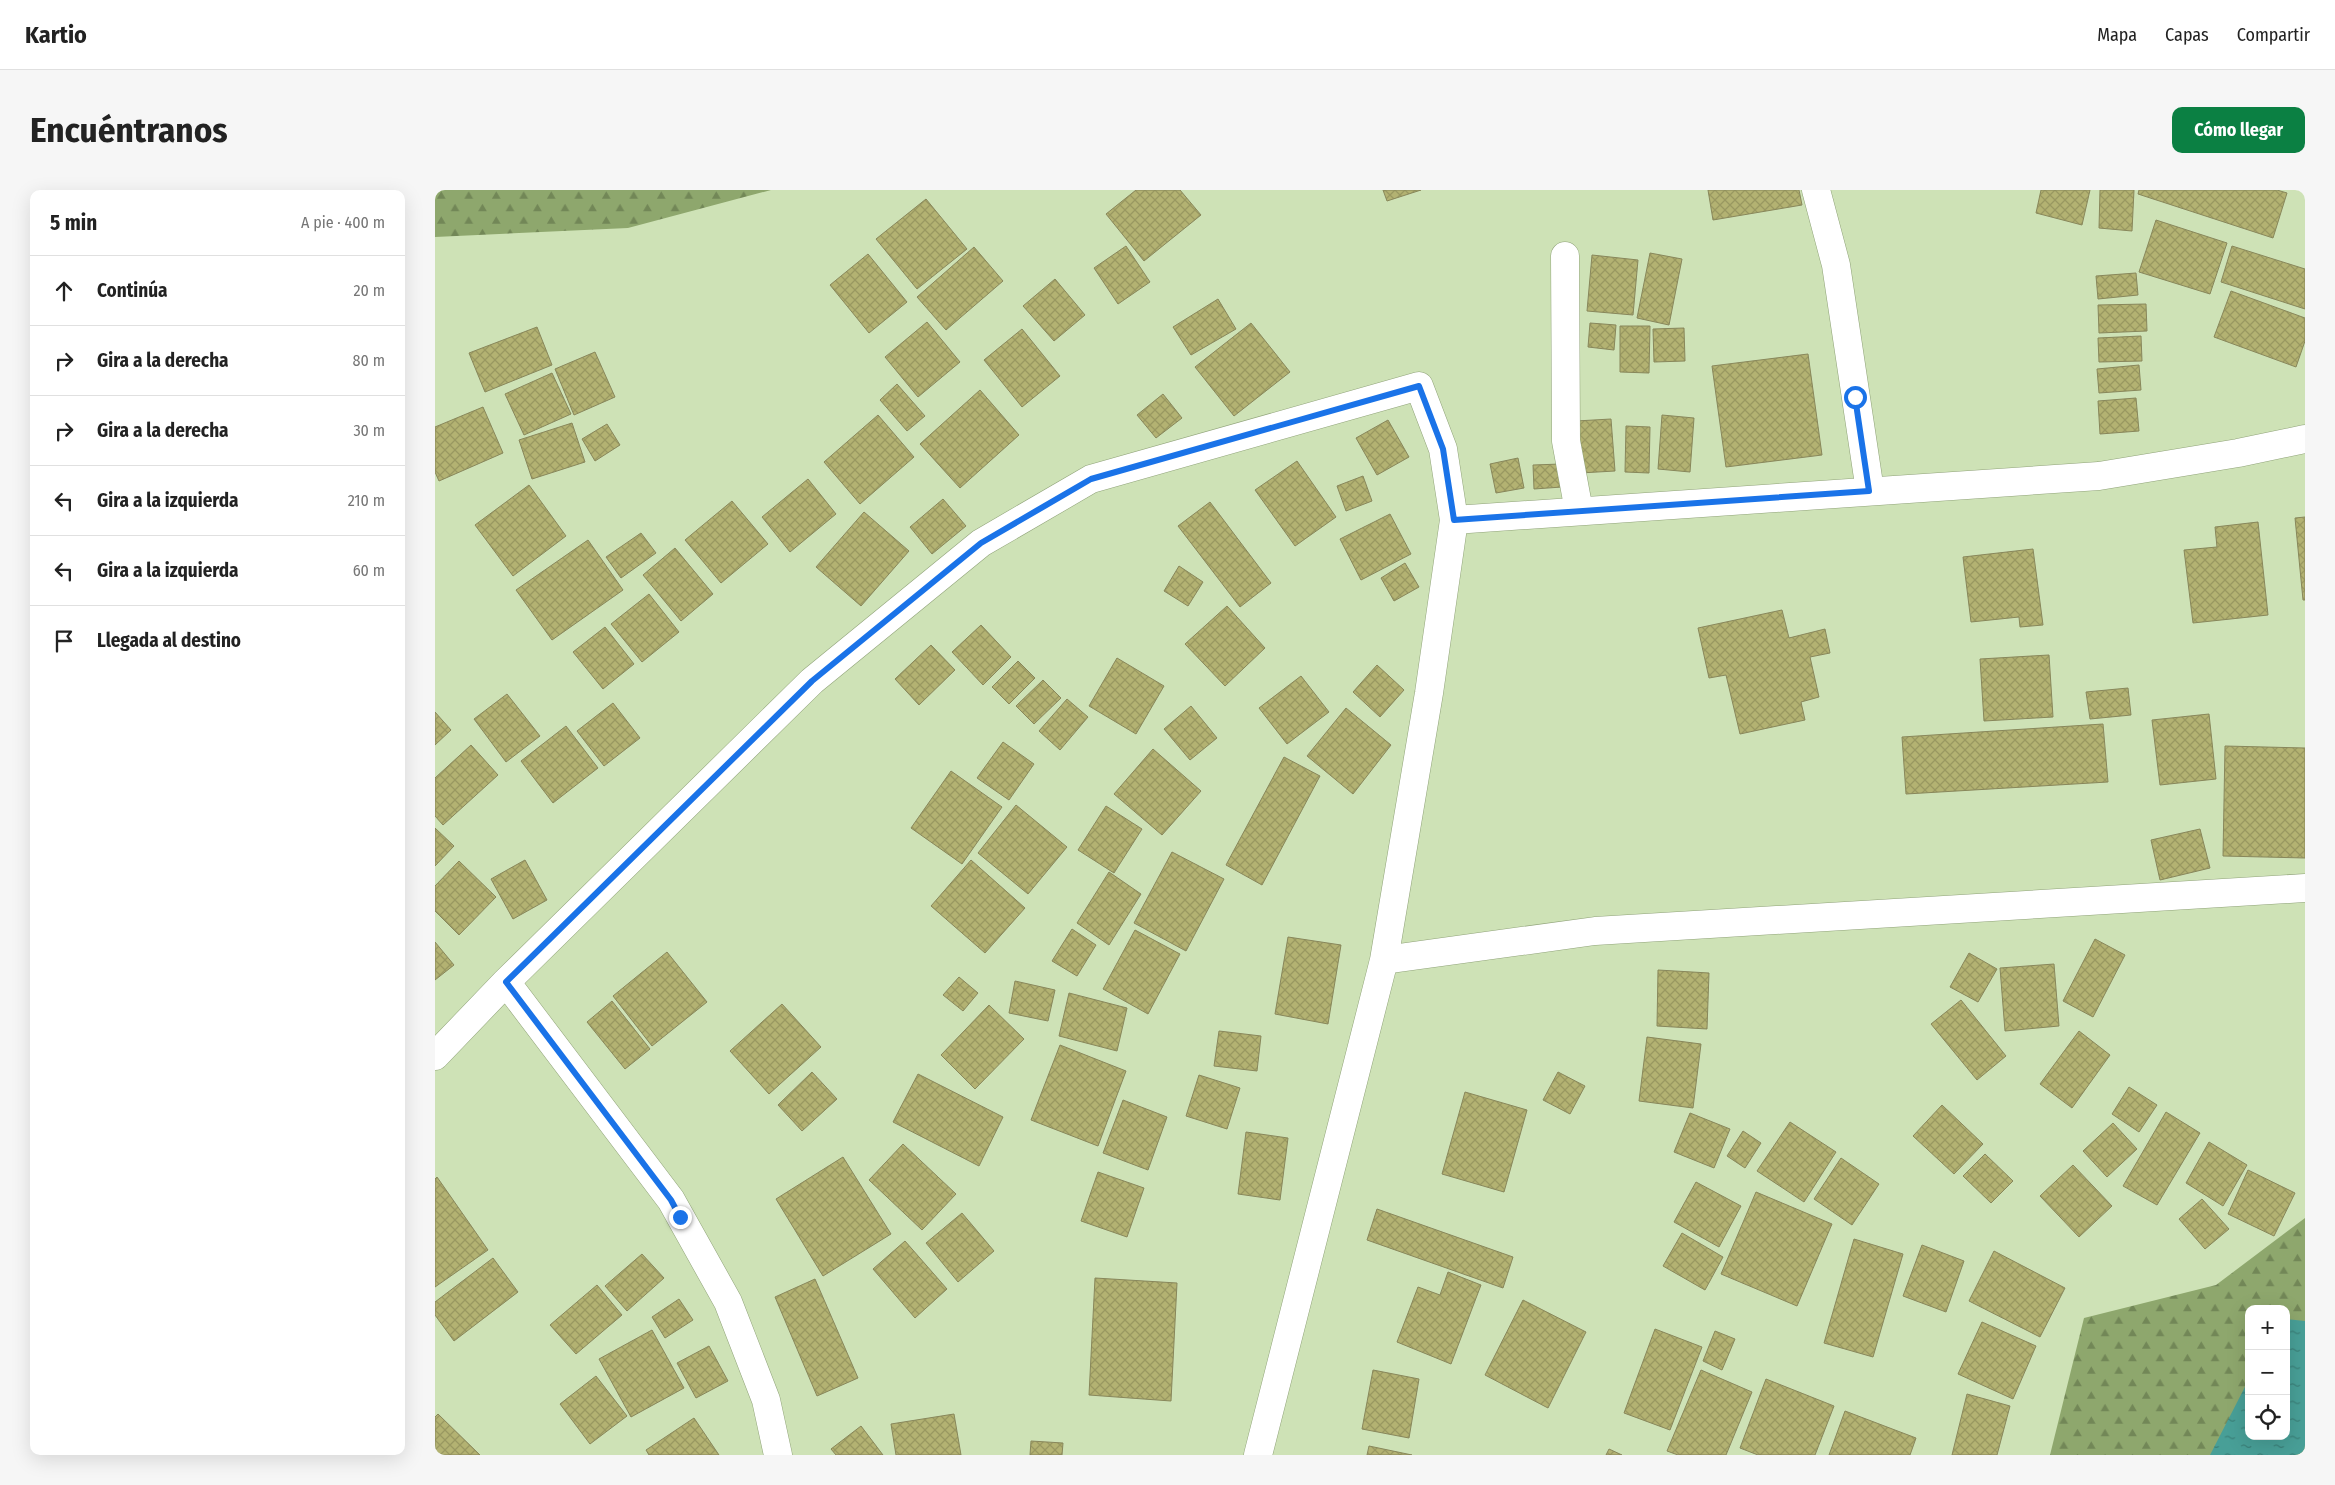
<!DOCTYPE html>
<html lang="es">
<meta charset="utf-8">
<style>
body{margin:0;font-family:"Fira Sans Condensed",sans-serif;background:#f6f6f6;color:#222}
.controls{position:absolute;right:15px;bottom:15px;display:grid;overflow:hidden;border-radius:10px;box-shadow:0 5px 20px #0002}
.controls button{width:45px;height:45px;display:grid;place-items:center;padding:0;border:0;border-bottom:1px solid #e0e0e0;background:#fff;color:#222;font:25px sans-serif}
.stop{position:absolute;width:15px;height:15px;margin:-11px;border:4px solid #1a73e8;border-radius:50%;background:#fff}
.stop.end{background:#1a73e8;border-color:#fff;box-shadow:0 1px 5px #0008}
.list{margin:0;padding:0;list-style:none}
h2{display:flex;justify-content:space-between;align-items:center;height:65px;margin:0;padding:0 20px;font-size:21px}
h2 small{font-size:16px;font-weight:400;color:#767676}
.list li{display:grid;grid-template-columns:32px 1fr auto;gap:15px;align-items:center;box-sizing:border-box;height:70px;padding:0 20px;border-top:1px solid #e0e0e0}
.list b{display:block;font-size:19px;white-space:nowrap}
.list em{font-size:16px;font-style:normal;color:#767676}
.icon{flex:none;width:28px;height:28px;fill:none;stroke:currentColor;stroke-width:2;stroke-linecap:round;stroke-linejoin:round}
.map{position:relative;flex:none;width:1870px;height:1265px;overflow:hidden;border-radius:10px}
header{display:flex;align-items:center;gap:30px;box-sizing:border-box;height:70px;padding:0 25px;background:#fff;border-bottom:1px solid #e0e0e0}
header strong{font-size:24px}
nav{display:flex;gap:28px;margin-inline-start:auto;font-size:18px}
.intro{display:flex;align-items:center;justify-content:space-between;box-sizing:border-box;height:120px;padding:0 30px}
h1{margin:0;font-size:35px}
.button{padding:12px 22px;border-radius:10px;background:#0b8043;color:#fff;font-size:18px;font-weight:700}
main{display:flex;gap:30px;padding:0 30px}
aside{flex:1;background:#fff;border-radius:10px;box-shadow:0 5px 20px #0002}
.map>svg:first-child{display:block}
.forest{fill:url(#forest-firs);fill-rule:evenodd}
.water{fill:url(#water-ripples)}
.building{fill:url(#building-cross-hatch);stroke:#88875b}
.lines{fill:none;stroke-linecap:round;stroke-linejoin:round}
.street-casing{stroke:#90a379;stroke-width:29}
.street{stroke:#fff;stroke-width:28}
.route{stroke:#1a73e8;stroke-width:6}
</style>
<header>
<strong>Kartio</strong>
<nav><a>Mapa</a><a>Capas</a><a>Compartir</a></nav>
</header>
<div class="intro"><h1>Encuéntranos</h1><a class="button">Cómo llegar</a></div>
<main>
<aside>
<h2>5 min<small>A pie · 400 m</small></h2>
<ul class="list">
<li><svg class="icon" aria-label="ahead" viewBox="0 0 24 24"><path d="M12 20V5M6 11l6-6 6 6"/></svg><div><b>Continúa</b></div><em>20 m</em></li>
<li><svg class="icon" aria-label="right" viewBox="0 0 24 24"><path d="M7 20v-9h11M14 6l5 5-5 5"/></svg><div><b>Gira a la derecha</b></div><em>80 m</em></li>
<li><svg class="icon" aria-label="right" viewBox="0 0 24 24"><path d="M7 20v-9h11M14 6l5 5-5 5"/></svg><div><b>Gira a la derecha</b></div><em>30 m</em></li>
<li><svg class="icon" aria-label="left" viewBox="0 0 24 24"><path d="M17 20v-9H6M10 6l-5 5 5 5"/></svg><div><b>Gira a la izquierda</b></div><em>210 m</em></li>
<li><svg class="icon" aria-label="left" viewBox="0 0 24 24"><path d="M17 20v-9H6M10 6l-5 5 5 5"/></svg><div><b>Gira a la izquierda</b></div><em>60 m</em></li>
<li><svg class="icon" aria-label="arrive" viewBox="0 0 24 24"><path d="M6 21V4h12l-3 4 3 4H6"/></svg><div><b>Llegada al destino</b></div></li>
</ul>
</aside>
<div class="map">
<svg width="1870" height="1265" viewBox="0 0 1870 1265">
<defs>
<pattern id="forest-firs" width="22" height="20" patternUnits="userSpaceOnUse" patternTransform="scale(1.25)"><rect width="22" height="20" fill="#8ea76d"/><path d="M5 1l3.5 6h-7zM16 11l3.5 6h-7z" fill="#728757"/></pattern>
<pattern id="water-ripples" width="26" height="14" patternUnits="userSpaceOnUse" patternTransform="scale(1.25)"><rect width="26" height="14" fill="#489f97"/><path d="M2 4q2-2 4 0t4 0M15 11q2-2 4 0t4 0" fill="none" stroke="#3a8079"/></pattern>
<pattern id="building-cross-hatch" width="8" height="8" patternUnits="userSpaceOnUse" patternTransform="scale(1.25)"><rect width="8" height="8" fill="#b3b272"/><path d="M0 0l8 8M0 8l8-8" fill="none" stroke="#999861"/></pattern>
</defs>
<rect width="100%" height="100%" fill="#cee2b6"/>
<path class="forest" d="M0 0H336L193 38 0 47Z
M1870 1028V1265H1615L1649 1128 1781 1095ZM1814 1119H1851V1246H1814Z"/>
<path class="water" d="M1851 1129 1870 1131V1265H1775L1814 1189V1246H1851Z"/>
<path class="building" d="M701 0H745L766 25 709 71 671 24Z
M948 0H986L952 11Z
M1273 0H1364L1367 15 1278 30Z
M1606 0H1655L1647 35 1601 23Z
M1665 0H1699L1697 41 1664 38Z
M1704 0H1842L1852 3 1838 48 1703 4Z
M491 9 532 59 482 99 441 49Z
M1721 30 1792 53 1775 104 1704 82Z
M691 56 715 92 683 114 659 78Z
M1797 56 1870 79V119L1786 92Z
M539 57 568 91 511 140 482 107Z
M1215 63 1247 69 1234 135 1202 128Z
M433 64 472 112 434 143 395 95Z
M1157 65 1203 70 1198 125 1152 121Z
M1701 83 1703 105 1663 109 1661 86Z
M620 89 650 125 619 151 588 116Z
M1796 101 1870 128V151L1861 177 1779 147Z
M783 109 801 139 756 165 738 137Z
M1711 114 1712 141 1664 143 1663 115Z
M492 132 525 172 483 207 450 167Z
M816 133 855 182 799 226 760 177Z
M1155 133 1181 135 1179 160 1153 157Z
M1185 136H1215L1214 183 1185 182Z
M102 137 117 175 50 202 34 163Z
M1249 138 1250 171 1219 172 1218 139Z
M587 139 625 186 587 217 549 170Z
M1706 146 1707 171 1664 172 1663 148Z
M160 162 180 207 139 225 120 179Z
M1373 164 1387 265 1291 277 1277 176Z
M1704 175 1706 200 1664 203 1662 179Z
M117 183 136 224 89 245 70 204Z
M462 194 490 226 472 241 445 210Z
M545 200 584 245 525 298 485 254Z
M728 204 747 228 721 248 702 225Z
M1701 208 1704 241 1665 244 1663 211Z
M48 217 68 263 4 291 0 282V237Z
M443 225 479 267 425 314 389 272Z
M1227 225 1259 228 1255 282 1223 279Z
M1176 229 1180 281 1145 283 1141 231Z
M953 230 974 267 942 285 921 248Z
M137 233 150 272 97 289 84 250Z
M172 234 185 255 160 271 147 249Z
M1191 236 1215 237 1214 283 1190 282Z
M1083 268 1089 298 1061 303 1055 274Z
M862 271 901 327 860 356 820 300Z
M1126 274 1127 297 1099 299 1098 275Z
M928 286 937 311 911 321 902 296Z
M373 289 401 324 355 362 327 327Z
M94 295 131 346 78 386 40 335Z
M508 309 531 336 497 364 475 337Z
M297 311 333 354 286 393 250 350Z
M775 312 836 393 805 417 743 336Z
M429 322 474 361 426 416 381 377Z
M955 324 976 364 926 390 905 349Z
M1870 327V410H1868L1860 328Z
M1823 332 1833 425 1758 433 1749 360 1782 357 1780 337Z
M206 343 221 363 186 388 171 367Z
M153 350 188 400 117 450 81 400Z
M240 358 278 404 246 431 208 385Z
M1598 359 1608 435 1585 437 1584 427 1536 432 1528 367Z
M970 373 984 397 959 411 946 388Z
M744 376 768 392 753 416 729 401Z
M214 404 244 442 207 472 176 434Z
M792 416 830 458 790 496 750 454Z
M1347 420 1354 448 1390 439 1395 463 1375 467 1384 507 1366 512 1370 530 1305 544 1291 485 1274 488 1263 438Z
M546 435 576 467 548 495 517 462Z
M170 437 199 474 168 499 138 462Z
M496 455 520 480 484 515 460 489Z
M1614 465 1618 527 1549 531 1545 469Z
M682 468 729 496 701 544 654 516Z
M583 471 600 488 574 514 557 497Z
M942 475 969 500 945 527 918 502Z
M866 486 894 522 852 554 824 518Z
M608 490 626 508 599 534 581 516Z
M1693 498 1696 525 1655 529 1651 502Z
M72 504 105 546 71 572 39 529Z
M632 509 653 527 625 560 604 541Z
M178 513 205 548 169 576 142 541Z
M756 516 782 548 755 570 729 539Z
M911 518 956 555 918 604 872 566Z
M0 522 16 540 0 555Z
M1774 524 1781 589 1725 595 1717 530Z
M1668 534 1673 592 1471 604 1467 547Z
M131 536 163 578 118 613 86 571Z
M568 552 599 574 574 610 542 588Z
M36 555 63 585 8 635 0 626V588Z
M1790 556 1870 558V668L1788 666Z
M718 559 766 601 727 645 679 604Z
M849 567 885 586 827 695 791 675Z
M516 581 567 617 527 674 476 638Z
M581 615 632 657 593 704 543 663Z
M671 616 707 639 679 683 643 660Z
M0 638 19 656 0 676Z
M1765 639 1775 678 1725 690 1716 650Z
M737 662 789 689 751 761 699 733Z
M90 670 112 710 78 729 56 689Z
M536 670 590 718 550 763 496 716Z
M24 671 61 707 24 745 0 721V696Z
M674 682 706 704 674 755 642 733Z
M637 739 661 755 642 786 617 771Z
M700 740 745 764 713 824 668 799Z
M853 747 906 755 893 834 840 824Z
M1660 749 1690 765 1658 827 1628 811Z
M0 752 19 775 0 790Z
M232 762 272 812 217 856 178 806Z
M1534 763 1562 779 1543 812 1515 797Z
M1619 774 1624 836 1570 841 1565 778Z
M1223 780 1274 783 1272 839 1222 836Z
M524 787 543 803 528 821 508 805Z
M580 791 620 800 613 831 574 823Z
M634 803 692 818 682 861 624 846Z
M1526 810 1571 866 1542 890 1496 834Z
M177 811 215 859 190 879 152 832Z
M347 814 386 857 334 904 295 861Z
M554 815 589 849 540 899 506 865Z
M784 841 826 846 822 881 779 876Z
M1644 841 1675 865 1637 918 1605 894Z
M1212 847 1266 854 1258 918 1204 911Z
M625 855 691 881 663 956 596 930Z
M377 882 402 909 367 941 343 915Z
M1123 882 1150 896 1135 924 1108 910Z
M483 884 568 927 544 976 458 932Z
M764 885 805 898 792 939 751 926Z
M1694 897 1722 915 1704 942 1677 924Z
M1030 902 1092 920 1069 1002 1007 984Z
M688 910 732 927 713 980 668 963Z
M1507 915 1548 954 1519 984 1478 946Z
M1731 922 1765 943 1722 1015 1688 996Z
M1255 923 1295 939 1279 978 1239 962Z
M1355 932 1401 962 1369 1012 1322 981Z
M1678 933 1702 959 1672 987 1648 961Z
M1308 941 1326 953 1310 978 1292 966Z
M811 942 853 948 845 1010 803 1004Z
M1774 952 1812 975 1788 1016 1751 993Z
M468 954 521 1004 487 1040 434 990Z
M1550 964 1578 991 1556 1013 1528 986Z
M408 967 456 1044 388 1086 341 1009Z
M1406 968 1444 994 1417 1035 1379 1009Z
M1638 975 1677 1016 1644 1047 1605 1006Z
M1813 980 1860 1003 1839 1046 1793 1024Z
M663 982 709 998 692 1047 646 1031Z
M2 987 53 1060 0 1097V989Z
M1261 992 1306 1016 1284 1057 1239 1032Z
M1321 1002 1397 1034 1362 1116 1286 1084Z
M1767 1009 1794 1039 1770 1059 1744 1029Z
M942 1019 1078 1067 1068 1098 932 1050Z
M527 1023 559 1061 523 1092 491 1053Z
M1247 1043 1288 1067 1270 1100 1228 1076Z
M1419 1049 1468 1064 1438 1167 1389 1153Z
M470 1051 512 1099 480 1128 438 1079Z
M1487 1055 1529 1071 1511 1122 1468 1106Z
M1559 1061 1630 1098 1605 1147 1534 1111Z
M207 1064 229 1088 192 1121 170 1096Z
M58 1068 83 1102 19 1151 0 1125V1112Z
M1013 1082 1046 1095 1016 1174 962 1152 983 1097 1005 1105Z
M660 1088 742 1093 736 1211 654 1205Z
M380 1089 423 1188 382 1206 340 1107Z
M162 1095 187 1125 141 1164 115 1135Z
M244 1109 258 1130 230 1148 217 1127Z
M1088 1110 1151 1142 1113 1218 1050 1185Z
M1547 1132 1601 1156 1578 1209 1523 1184Z
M1220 1139 1267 1157 1235 1240 1189 1223Z
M217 1140 249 1198 196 1227 164 1169Z
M1280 1141 1300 1149 1287 1180 1268 1171Z
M274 1156 293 1191 261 1208 242 1173Z
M938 1180 984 1189 974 1248 927 1239Z
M1266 1180 1317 1202 1291 1265H1243L1232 1261Z
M161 1186 192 1226 155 1254 125 1214Z
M1331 1189 1399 1216 1380 1265H1323L1305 1258Z
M1532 1204 1575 1216 1562 1265H1517Z
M1410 1221 1481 1248 1475 1265H1394Z
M3 1224 45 1265H0V1227Z
M519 1224 526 1265H461L456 1234Z
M259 1228 284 1265H214L211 1260Z
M426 1236 448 1265H401L396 1259Z
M596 1251 628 1253 627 1265H595Z
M934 1256 977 1265H932Z
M1174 1259 1187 1265H1171Z"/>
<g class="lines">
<g class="street-casing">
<path id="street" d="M1381 0 1401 75 1435 301
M1130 66 1131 251 1144 321
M1019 330 1664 286 1803 263 1870 249
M949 770 1160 741 1870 698
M71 792 236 1010 293 1112 331 1210 343 1265
M0 866 71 792 377 491 546 353 656 289 984 196 1008 259 1019 330 994 503 949 770 823 1265"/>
</g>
<use href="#street" class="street"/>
</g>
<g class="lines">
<path class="route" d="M245 1027 236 1010 71 792 377 491 546 353 656 289 984 196 1008 259 1019 330 1434 301 1420 207"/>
</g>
</svg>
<div class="controls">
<button>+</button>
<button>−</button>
<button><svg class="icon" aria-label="locate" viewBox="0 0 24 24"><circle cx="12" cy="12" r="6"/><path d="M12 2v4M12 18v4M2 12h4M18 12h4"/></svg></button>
</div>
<div class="stop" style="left:1420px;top:207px"></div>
<div class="stop end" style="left:245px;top:1027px"></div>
</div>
</main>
